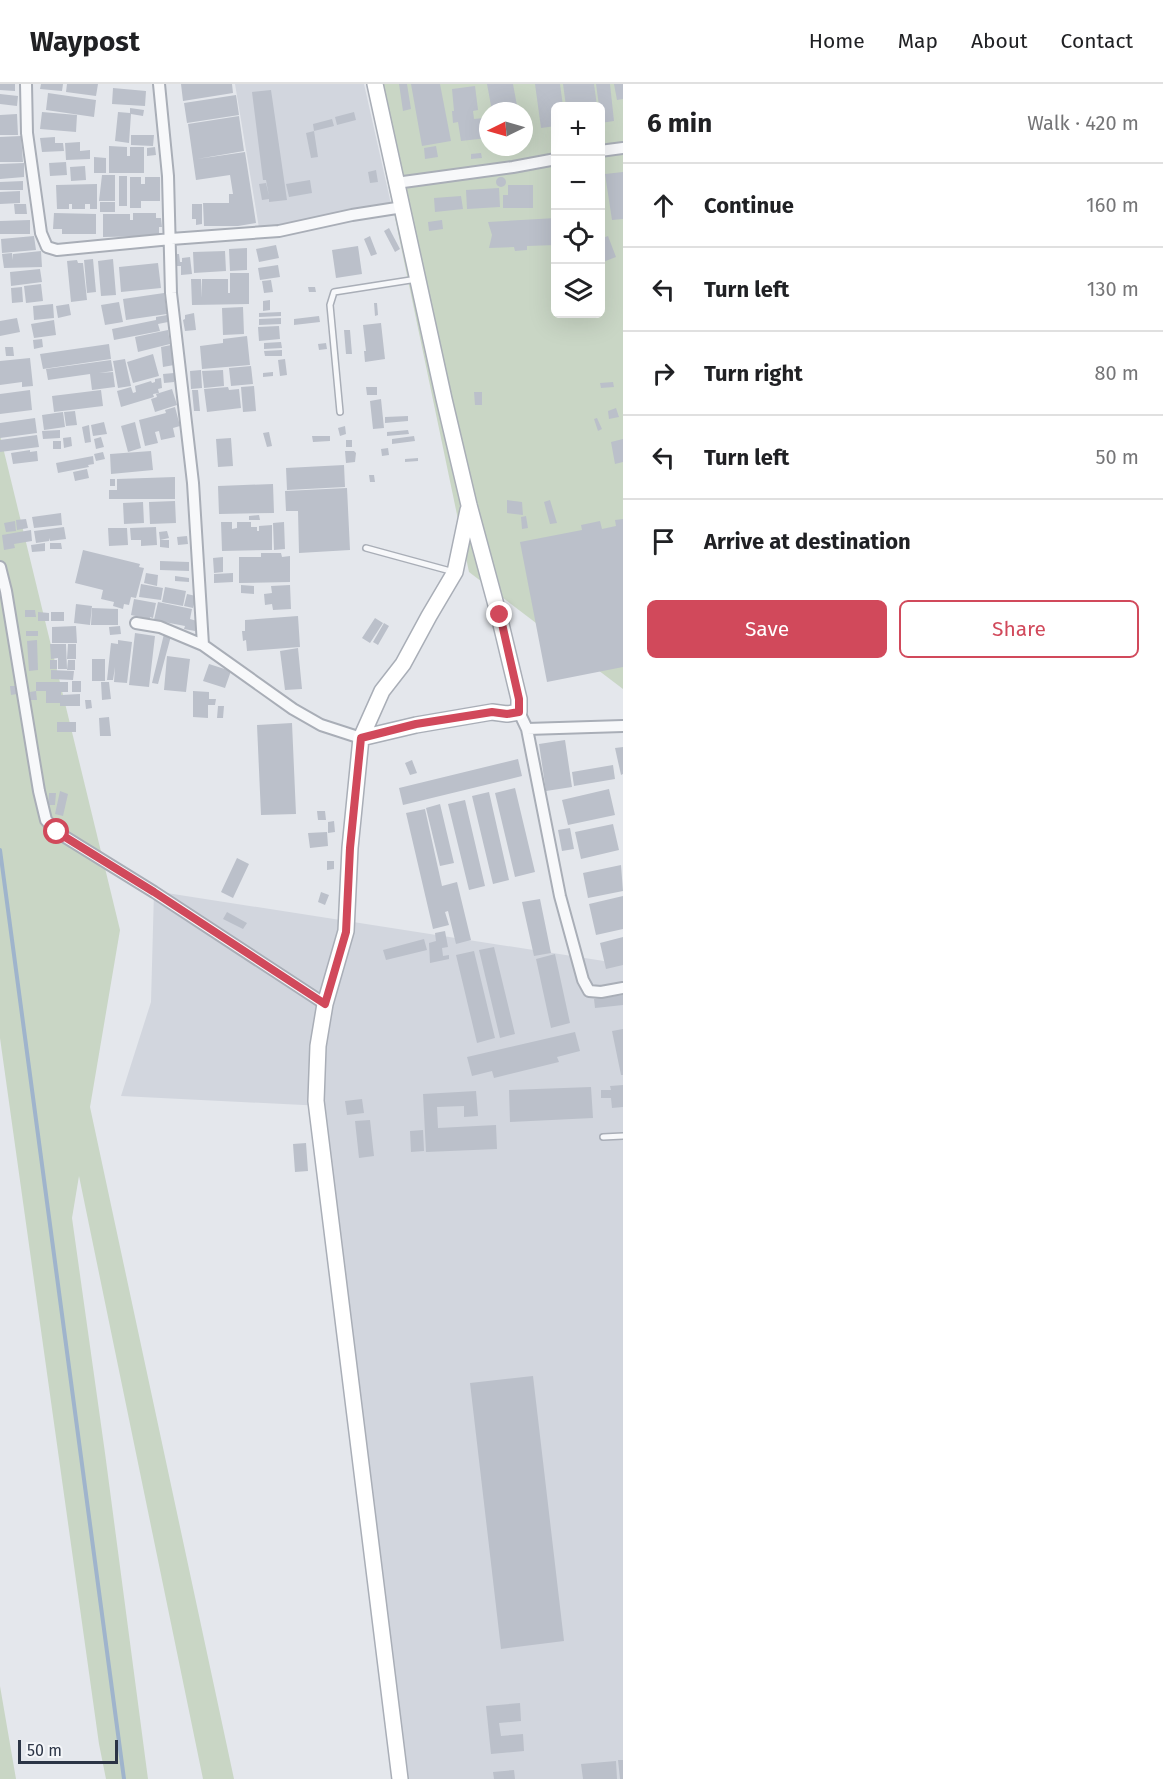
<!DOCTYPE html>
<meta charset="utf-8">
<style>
body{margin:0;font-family:"Fira Sans",sans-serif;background:#f2f2f2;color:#202124}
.controls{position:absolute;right:18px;top:18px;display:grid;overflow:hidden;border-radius:9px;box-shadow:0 6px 24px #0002}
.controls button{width:54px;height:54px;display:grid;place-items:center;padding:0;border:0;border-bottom:2px solid #e0e0e0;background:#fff;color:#202124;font:30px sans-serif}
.compass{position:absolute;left:479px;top:18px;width:54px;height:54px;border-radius:50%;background:#fff;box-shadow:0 6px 24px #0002;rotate:265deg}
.scale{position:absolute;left:18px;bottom:15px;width:100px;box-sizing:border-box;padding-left:6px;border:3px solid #2b3445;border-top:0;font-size:16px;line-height:21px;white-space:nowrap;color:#2b3445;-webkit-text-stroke:4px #f4f6f9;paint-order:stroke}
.stop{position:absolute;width:18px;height:18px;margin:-14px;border:4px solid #d1495b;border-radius:50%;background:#fff}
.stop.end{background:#d1495b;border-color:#fff;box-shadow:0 2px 6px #0008}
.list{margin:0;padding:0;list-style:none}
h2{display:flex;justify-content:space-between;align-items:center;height:78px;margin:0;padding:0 24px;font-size:26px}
h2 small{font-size:20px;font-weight:400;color:#757577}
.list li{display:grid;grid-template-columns:39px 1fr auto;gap:18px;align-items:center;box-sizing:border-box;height:84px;padding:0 24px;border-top:2px solid #e0e0e0}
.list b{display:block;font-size:22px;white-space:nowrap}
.list em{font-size:20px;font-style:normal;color:#757577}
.actions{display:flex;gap:12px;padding:18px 24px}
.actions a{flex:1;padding:14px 0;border:2px solid #d1495b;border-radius:9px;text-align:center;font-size:21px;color:#d1495b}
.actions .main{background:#d1495b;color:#fff}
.icon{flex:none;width:33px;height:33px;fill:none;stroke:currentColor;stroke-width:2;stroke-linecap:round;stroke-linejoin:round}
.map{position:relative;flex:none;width:623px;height:1695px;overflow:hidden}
header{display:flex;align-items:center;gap:36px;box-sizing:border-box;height:84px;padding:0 30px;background:#fff;border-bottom:2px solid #e0e0e0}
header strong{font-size:28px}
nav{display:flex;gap:33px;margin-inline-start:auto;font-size:21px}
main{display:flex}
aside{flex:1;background:#fff}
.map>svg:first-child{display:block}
.built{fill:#d2d6de}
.green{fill:#c9d6c5;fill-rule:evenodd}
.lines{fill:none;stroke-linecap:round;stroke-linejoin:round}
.stream{stroke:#9fb4cc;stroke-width:4}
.building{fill:#bbc0ca}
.lane-casing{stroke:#a9aeb7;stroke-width:8}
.street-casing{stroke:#a9aeb7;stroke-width:14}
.secondary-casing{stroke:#a9aeb7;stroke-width:18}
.lane{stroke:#f7f8fa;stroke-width:5}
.street{stroke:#f7f8fa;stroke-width:10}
.secondary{stroke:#fff;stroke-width:15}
.route{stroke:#d1495b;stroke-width:8}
</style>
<header>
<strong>Waypost</strong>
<nav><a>Home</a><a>Map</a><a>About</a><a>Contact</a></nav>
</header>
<main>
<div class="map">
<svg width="623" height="1695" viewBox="0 0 623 1695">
<rect width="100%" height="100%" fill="#e4e7ec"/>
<path class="built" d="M235 0H364L391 120 259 144Z
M154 807 623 880V1695H408L323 1022 121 1012 151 918Z"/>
<path class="green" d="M367 0H623V605L469 488ZM556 22H600V230H556ZM488 27H524V63H488Z
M0 351 120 846 90 1023 234 1695H203L79 1092 72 1134 105 1369 148 1695H106L99 1660 0 954Z
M0 1602 16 1695H0Z"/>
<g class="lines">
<path class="stream" d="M0 766 124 1695"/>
</g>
<path class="building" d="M0 0H15V7L0 6Z
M41 0H63L62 7 40 5Z
M67 0H98L96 12 66 8Z
M181 0H232L233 9 183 17Z
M399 0H407L411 25 403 27Z
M411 0H440L451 57 422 62Z
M487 0H513L518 27H492Z
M535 0H560L563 22H556V42L541 44Z
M563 0H594L597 22H566Z
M596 0H610L614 37 600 39V22H599Z
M614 0H623V15L617 16Z
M475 2 478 26 473 27 474 35 484 34 487 54 461 57 458 38 453 39 452 27H454L452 5Z
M113 4 146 7 145 22 112 20Z
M271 6 287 116 269 118V115L262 116 259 100 266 99 269 112 266 96H263L252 8Z
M48 9 96 16 94 33 46 26Z
M0 10 18 12 17 22 0 20Z
M236 11 239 31 187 39 184 19Z
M130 24 144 26 143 32 131 30 129 59 115 57 118 28 130 29Z
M42 28 77 31 76 48 40 45Z
M354 28 356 36 337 41 335 33Z
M17 30 18 51H0V31Z
M239 32 244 67 197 75 245 68 256 139 238 142H204L203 119H229V110H233L230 91 196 96 188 40Z
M332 35 334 42 314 47 313 40Z
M314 47 318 73 311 74 306 49Z
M131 51H154L153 62 131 61Z
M21 52 23 78H0V53Z
M55 53V59H63L64 67 42 68 40 54Z
M80 58V67L90 66V75L66 76 65 59Z
M109 62 127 63V72H130V63H144V89H109Z
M436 62 438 73 425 75 424 64Z
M155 63 156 71 147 72V64Z
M481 69 482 74 471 75V70Z
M94 73 106 74V89H94Z
M66 78 67 91 50 92 49 79Z
M24 79V93L0 95V80Z
M85 82 86 96 71 97 70 83Z
M376 86 378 98 370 99 368 88Z
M623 88V135L612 136 605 90Z
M102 91H115V117H99Z
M119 92H127V122H119Z
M496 98a5 5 0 1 1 10 0a5 5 0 1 1-10 0Z
M130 93H141V100H145V93H160V117H141V124H130Z
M310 96 312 109 289 113 286 100Z
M23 97V106H0V98Z
M97 100V125H90V120H85V125H72V120H69V125H57L56 101Z
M508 101H533V124H503V111H508Z
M499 104 500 123 467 125 466 106Z
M20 107V119L0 120V108Z
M461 112 463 125 435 128 434 114Z
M100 118H115V128H100Z
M14 120H26L27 130H15Z
M192 120H202V140L196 141V135H192Z
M54 129 96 130V150H62V145H53Z
M133 129H156V134H161L162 143H159V152L103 153V130H130V136H133Z
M556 134V161L527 162V166L515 167 514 163 489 164 492 151 488 138Z
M30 136V150H0V137Z
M442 136 443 145 429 147 428 138Z
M389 144 400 165 395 168 384 147Z
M34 152 36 166 2 169 1 155Z
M370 152 377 170 371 172 364 155Z
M608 152 616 173 603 178 600 170V155Z
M276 161 279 174 259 178 256 165Z
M358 162 362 190 336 194 332 166Z
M247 164V186L230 187 229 165Z
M41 167 42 183 4 184 2 170 12 169 13 176V170Z
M225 167 226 187 194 189 193 168Z
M173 170H179L180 178H182V174L190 173 192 190 181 191V182H174Z
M93 175 96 208 87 209 84 176Z
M113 175 116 211 101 212 98 177Z
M77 176 78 179H83L87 216 71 218 67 177Z
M158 179 161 204 121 208 119 183Z
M278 181 280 193 260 196 258 184Z
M40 185 42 198 11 202 10 188Z
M230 189H249V220L192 221 191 195H201L202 214V195H228V209H230Z
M271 196 273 208 264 209 262 197Z
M41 200 43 217 26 219 24 202Z
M22 203 23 218 12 219 11 204Z
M308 203H315L316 208H309Z
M164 209 167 230 126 236 123 215Z
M270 216V226L263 227V217Z
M119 218 123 238 105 241 101 221Z
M374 219H377L378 231 375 232Z
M53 220 54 234 34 236 33 222Z
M69 220 71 231 58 234 56 222Z
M243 223 244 250 223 251 222 224Z
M281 228V232L259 233V229Z
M194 229 196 246 185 247 183 236 185 235V231Z
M167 231 168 238 158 240 160 247 114 256 112 245 156 236V233Z
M319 232 320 238 294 241V235Z
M17 234 20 248 0 252V237Z
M281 234V240L259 241V235Z
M54 236 56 251 34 254 31 240Z
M381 239 385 275 365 278 364 267H366L363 241Z
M279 242 280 255 259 257 258 243Z
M168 246 170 260 138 268 135 253Z
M344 246H350L352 270H346Z
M247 252 250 281 202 285 200 262 223 259V255Z
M42 255 43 263 34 265 33 256Z
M281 258 282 264 264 265V259Z
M326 259 327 265 319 266 318 260Z
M109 260 111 275 43 285 40 270Z
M171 261 174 281 163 283 161 263Z
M5 263H13L14 272H6Z
M282 266V272H265L264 267Z
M153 270 159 292 133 299 127 278Z
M30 274 33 302 22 303V298L0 301V277Z
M125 275 131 302 118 304 113 277Z
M285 275 287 291 280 292 278 276Z
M111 276 113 287 99 289 113 288 115 303 92 306 90 290 48 296 46 285Z
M251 282 253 300 231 302 229 284Z
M201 286 202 304 191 305 190 287Z
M223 286 224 302 204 304 202 287Z
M273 288V292L263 293V289Z
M174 289V298L164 299 163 290Z
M161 294 162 304 158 305 159 309 153 310 154 313 121 323 117 307 131 303 133 309 136 308 135 302 151 297 152 299 155 298V295Z
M613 298 614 303 601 304 600 299Z
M254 302 256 327 243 328 241 303Z
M228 303 229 306 239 305 241 324 207 328 204 305Z
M366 303H377V311H367Z
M172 305 177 321 155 328 151 315 157 313 156 310Z
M30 306 32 326 0 330V310Z
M101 306 103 322 54 328 52 312Z
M192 306H198L200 327H194Z
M474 308H482V321H475Z
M381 315 384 344 373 345 370 317Z
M175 323 180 342 173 344 175 353 161 356 159 347 155 348 158 359 145 362 139 336 166 329 165 326Z
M616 324 619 333 609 335 608 327Z
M75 327 77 341 66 342 64 328Z
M63 328 65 343 44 346 42 331Z
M408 332V337L385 339V333Z
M35 334 37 349 0 354V339Z
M597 334 602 345 598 347 594 335Z
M104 338 107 350 93 352 91 341Z
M135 338 141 364 128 368 121 342Z
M89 341 91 358 85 359 82 343Z
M345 342 346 350 340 352 338 344Z
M60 346V354L43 355 42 347Z
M408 346 409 350 387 352V348Z
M269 348 272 362 267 363 263 349Z
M37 351 39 363 0 368V356Z
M312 352H330V357L313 358Z
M414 352 415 357 392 360V355Z
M71 353 72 362 64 364 63 354Z
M101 353 104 363 96 365 94 355Z
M231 354 233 382 218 383 216 355Z
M623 355V378L615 380 611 358Z
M346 356H352V363H346Z
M53 357H61V365H53Z
M388 364 389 371 382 372 381 365Z
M30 366V368L37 367 38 377 13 380 11 369Z
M151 367 153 386 111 390 110 370Z
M345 367H354L356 369 355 378 346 379Z
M103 368 105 375 96 377 94 370Z
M93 372 94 380 88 381 89 383 58 389 56 379Z
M418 374V377L405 378V375Z
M344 381 345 403 287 406 286 384Z
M87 385 89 394 75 397 73 388Z
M369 391H374L375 398H370Z
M175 393V415H109V406H117V395Z
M110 395H115V402H110Z
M273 400 274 429 219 430 218 402Z
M347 404 350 466 299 469 298 427H286L285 407Z
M507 416 522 418 523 431 507 429Z
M550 416 557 439 550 440 544 418Z
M175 417 176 439 150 440 149 418Z
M143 418 144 439 124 440 123 419Z
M61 429 62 441 34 444 32 433Z
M259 431 260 436H249V432Z
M526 432 528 444 522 445 521 433Z
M26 435 28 444 17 446 16 436Z
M623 435V583L547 598 520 458 582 446 581 441 600 437 602 445 616 442 615 436Z
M15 437 16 447 6 448 4 439Z
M221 438H232V445L237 444V438H251V443H257V447H259V442L272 441V466L222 467Z
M284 438 285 465 274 466 273 439Z
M64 443 66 455 50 457 49 454V457L36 459 34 447Z
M156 443 157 461 141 462V456H131L130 444Z
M108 444H127L128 461 109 462Z
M31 446 32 457 14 460 15 464 4 466 2 451Z
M167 447 169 454 160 456 159 448Z
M187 452 188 460 178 461 177 453Z
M160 456H169V464L160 463Z
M45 459V467L32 468 31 461Z
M50 459H61L62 465H50Z
M83 466 140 480 139 483 144 484 136 514 131 513 129 521 124 520 123 525 113 522 114 518 101 515 103 506 75 499Z
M261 469H281L282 473 290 472V498L239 499V473H261Z
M223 473V488L214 489 213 474Z
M160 477 189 478V487L160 486Z
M146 489 158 491 157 502 144 499Z
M233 489V498L214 499V490Z
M175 492 189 494V498L175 497Z
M141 500 163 504 161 516 139 513Z
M241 501 254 502V510L241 509Z
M290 501 291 525 273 526 272 520 265 521 264 510 272 509 271 502Z
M165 503 186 507 183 522 162 518Z
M187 510 196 512 193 524 184 522Z
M134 515 156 519 153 534 150 533V535L131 531Z
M158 518 192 525 190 535 197 537 195 547 184 545 185 542 154 536Z
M76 520 92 522 90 541 74 539Z
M92 524 118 525V541H91Z
M25 526H35L36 533H25Z
M38 528 49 529V537H38Z
M51 528H64V537H51Z
M298 532 300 563 247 567 246 556 243 557 242 547H245V536Z
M375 534 383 539 370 559 362 554Z
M384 539 389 542 378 561 373 558Z
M76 542 77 559H52V543Z
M120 542 121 550 110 551 109 543Z
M26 547H38V552H26Z
M135 549 155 552 149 603 129 601Z
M164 550 171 552 158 600 152 599Z
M37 556 38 586 29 587 27 557Z
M118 556 132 558 127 599 114 598 115 583 113 596H107L111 559 118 560Z
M50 560H66L67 585H58V574L51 575Z
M68 560H76V575H67Z
M298 564 302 605 285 606 280 567Z
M167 572 190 575 186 608 164 606Z
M92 575H105V597H92Z
M50 576H57V585H50Z
M68 576H75V586H67Z
M209 580 231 587 225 604 203 597Z
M51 586 74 587 73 596 51 595Z
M72 597H81V608H72Z
M36 598H68V608H61V611L80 610V622H60V619H46V607H36Z
M101 598H109L111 615 102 616Z
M10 602H16L17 610 11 611Z
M36 607 37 616H31L30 608Z
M193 607 209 608V615H216L215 621H208V634L193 633Z
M85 616H91L92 624 86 625Z
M218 622H224L223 634H217Z
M109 633 111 652H100L99 634Z
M57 638H76V648H57Z
M292 639 296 730 261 731 257 641Z
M565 656 572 703 546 707 539 660Z
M623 663V690L621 691 615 664Z
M518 675 522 692 403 721 399 704Z
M412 676 417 689 410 691 405 679Z
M613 681 615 695 574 702 572 688Z
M515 704 535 788 515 793 495 709Z
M609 705 615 731 568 741 562 716Z
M60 707 68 710 63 732 55 730Z
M489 708 509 796 493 800 472 712Z
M49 709H56L55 721H48Z
M465 716 485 802 469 806 448 720Z
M440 720 454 779 440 782 426 724Z
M425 725 442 802 457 798 471 856 456 860 448 827 445 828 449 841 433 845 406 729Z
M317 727H325L326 736H318Z
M334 737 335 748 328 749V738Z
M613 740 619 766 581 775 575 748Z
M570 744 574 765 562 767 558 746Z
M327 748 328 762 310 764 308 749Z
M237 774 249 780 233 814 221 808Z
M327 777H334V785L327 786Z
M621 781 623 807 588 814 583 789Z
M321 808 329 811 325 821 318 818Z
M623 812V845L596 851 589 820Z
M540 815 551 869 534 872 522 818Z
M227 828 247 839 243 845 223 835Z
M445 847 448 863 442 864 443 872 449 871V875L430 879 429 859 436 857 435 849Z
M623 853V881L606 885 600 859Z
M424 855 427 866 386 876 383 866Z
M494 863 515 950 500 954 479 866Z
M474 867 495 954 477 959 456 871Z
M555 870 570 939 551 944 536 875Z
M623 911V921L595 924 594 915Z
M623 945V991H621L612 947Z
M575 948 580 967 557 973 559 978 494 994 492 987 472 992 467 973Z
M623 1001V1023L612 1024 611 1014H601V1006H611L610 1002Z
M591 1003 593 1034 510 1038 509 1006Z
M476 1007 478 1032 464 1033V1022L437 1023 438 1044 496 1041 497 1065 426 1068 423 1010Z
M362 1015 364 1029 347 1031 345 1017Z
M370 1036 374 1072 359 1074 355 1037Z
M423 1046 424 1067 411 1068 410 1047Z
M306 1059 308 1087 295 1088 293 1060Z
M533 1292 564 1557 501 1565 470 1299Z
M520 1619 521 1637 499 1639 501 1652 523 1650 524 1667 491 1670 486 1622Z
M618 1676H623V1695H620Z
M616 1677 617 1695H583L581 1680Z
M514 1686 515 1695H494L493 1688Z"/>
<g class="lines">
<g class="lane-casing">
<path id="lane" d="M340 328 330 221 334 208 417 195
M366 464 454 488
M603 1053 623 1052"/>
</g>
<g class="street-casing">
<path id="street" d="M26 0 27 49 41 149 47 163 57 166 171 155 279 147 352 131 403 123
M159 0 168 92 171 209 193 399 203 561
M600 67 623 64
M396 99 513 83 556 75
M0 483 6 507 39 707 46 736 57 748 154 808 325 920
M136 539 160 543 203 561 293 625 321 641 361 654
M519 628 527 645 560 812 583 896 589 907 601 908 623 904
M527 645 623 642"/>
</g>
<g class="secondary-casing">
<path id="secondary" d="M375 0 444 315 469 421 499 532 519 615V628L507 630 492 628 416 641 361 654 350 764 346 847 325 920 318 962 316 1017 400 1695
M361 654 382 607 403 580 429 532 455 488 468 426"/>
</g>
<use href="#lane" class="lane"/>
<use href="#street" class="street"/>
<use href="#secondary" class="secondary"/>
</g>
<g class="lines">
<path class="route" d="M57 748 154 808 325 920 346 848 350 764 361 654 416 640 492 628 507 630 519 628V615L500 531"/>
</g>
</svg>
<div class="controls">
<button>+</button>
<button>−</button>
<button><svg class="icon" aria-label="locate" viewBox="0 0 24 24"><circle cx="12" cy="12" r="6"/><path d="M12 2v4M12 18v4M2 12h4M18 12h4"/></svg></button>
<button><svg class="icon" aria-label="layers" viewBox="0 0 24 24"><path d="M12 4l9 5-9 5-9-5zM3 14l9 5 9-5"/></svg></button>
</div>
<svg class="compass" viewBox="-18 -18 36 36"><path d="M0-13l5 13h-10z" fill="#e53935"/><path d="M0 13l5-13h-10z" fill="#757577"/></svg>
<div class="scale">50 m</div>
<div class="stop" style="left:57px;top:748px"></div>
<div class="stop end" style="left:500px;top:531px"></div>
</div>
<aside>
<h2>6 min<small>Walk · 420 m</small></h2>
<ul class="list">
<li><svg class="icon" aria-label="ahead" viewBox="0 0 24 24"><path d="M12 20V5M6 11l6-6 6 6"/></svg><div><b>Continue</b></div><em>160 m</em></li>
<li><svg class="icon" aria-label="left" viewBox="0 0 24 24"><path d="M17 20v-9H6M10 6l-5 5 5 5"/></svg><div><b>Turn left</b></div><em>130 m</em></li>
<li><svg class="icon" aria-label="right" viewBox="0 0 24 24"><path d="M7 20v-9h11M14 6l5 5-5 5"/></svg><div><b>Turn right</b></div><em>80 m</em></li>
<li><svg class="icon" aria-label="left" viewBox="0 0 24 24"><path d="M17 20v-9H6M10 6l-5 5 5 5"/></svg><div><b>Turn left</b></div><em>50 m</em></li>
<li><svg class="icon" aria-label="arrive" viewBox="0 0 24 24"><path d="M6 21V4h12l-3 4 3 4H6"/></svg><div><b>Arrive at destination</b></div></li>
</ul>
<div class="actions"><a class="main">Save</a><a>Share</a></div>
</aside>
</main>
